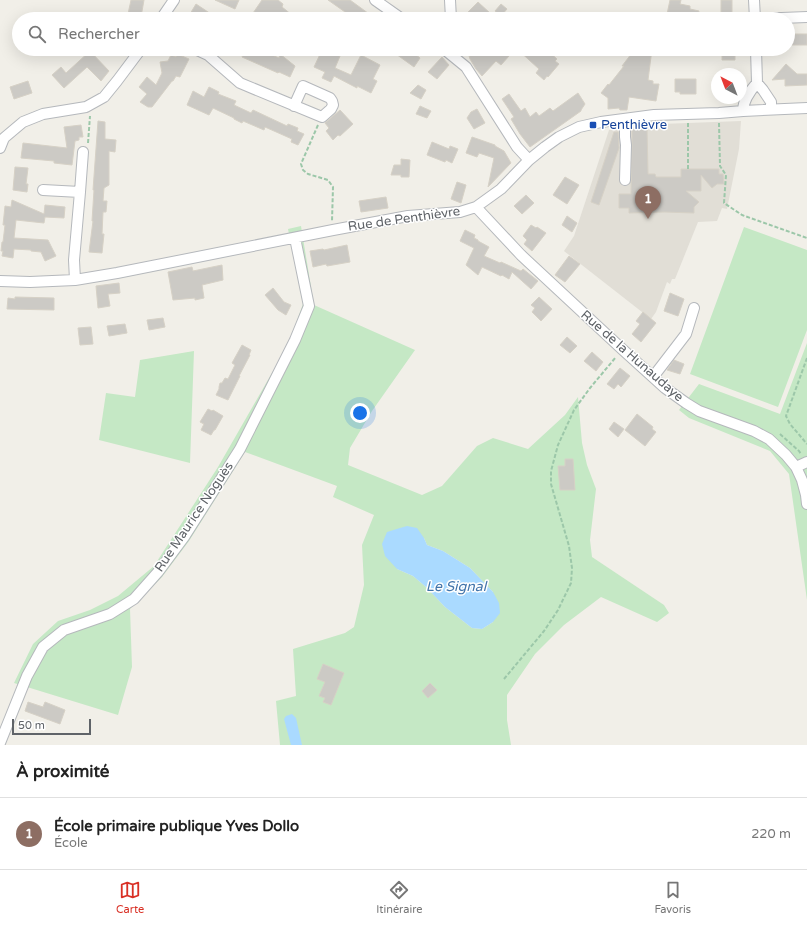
<!DOCTYPE html>
<html lang="fr">
<meta charset="utf-8">
<style>
body{margin:0;font-family:"Varela Round",sans-serif;background:#f2f2f2;color:#222}
.compass{position:absolute;left:711px;top:68px;width:36px;height:36px;border-radius:50%;background:#fff;box-shadow:0 4px 16px #0002;rotate:318deg}
.scale{position:absolute;left:12px;bottom:10px;width:79px;box-sizing:border-box;padding-left:4px;border:2px solid #5f6368;border-top:0;font-size:11px;line-height:14px;white-space:nowrap;color:#5f6368;-webkit-text-stroke:3px #fff;paint-order:stroke}
.you{position:absolute;left:360px;top:413px;width:14px;height:14px;margin:-10px;border:3px solid #fff;border-radius:50%;background:#1a73e8;box-shadow:0 0 0 6px #1a73e833}
.badge{display:grid;place-items:center;width:26px;height:26px;border-radius:50%;background:#d93025;color:#fff;font-size:13px;font-weight:700}
.pin{position:absolute;translate:-50% -33px;filter:drop-shadow(0 1px 2px #0008)}
.pin::after{content:'';position:absolute;top:21px;width:14px;height:12px;background:inherit;clip-path:polygon(0 0,100% 0,50% 100%)}
.list{margin:0;padding:0;list-style:none}
h2{display:flex;justify-content:space-between;align-items:center;height:52px;margin:0;padding:0 16px;font-size:17px}
h2 small{font-size:13px;font-weight:400;color:#767676}
.list li{display:grid;grid-template-columns:26px 1fr auto;gap:12px;align-items:center;box-sizing:border-box;height:72px;padding:0 16px;border-top:1px solid #e0e0e0}
.list b{display:block;font-size:15px;white-space:nowrap}
.list p{margin:0;font-size:13px;white-space:nowrap;color:#767676}
.list em{font-size:13px;font-style:normal;color:#767676}
.icon{flex:none;width:22px;height:22px;fill:none;stroke:currentColor;stroke-width:2;stroke-linecap:round;stroke-linejoin:round}
.map{position:relative;flex:none;width:807px;height:745px;overflow:hidden}
.search{position:absolute;background:#fff;box-shadow:0 4px 16px #0002;left:12px;right:12px;top:12px;height:44px;display:flex;align-items:center;gap:10px;box-sizing:border-box;padding:0 14px;border-radius:22px;color:#767676;font-size:15px}
.sheet{height:124px;background:#fff}
nav{display:flex;justify-content:space-around;align-items:center;box-sizing:border-box;height:56px;border-top:1px solid #e0e0e0;background:#fff;font-size:11px;color:#767676}
nav a{display:grid;justify-items:center;gap:2px}
nav .on{color:#d93025}
.map>svg:first-child{display:block}
.education{fill:#e1ded6}
.green{fill:#c5e8c5;fill-rule:evenodd}
.water{fill:#aadaff}
.building{fill:#cccac5;stroke:#d6d1c6}
.lines{fill:none;stroke-linecap:round;stroke-linejoin:round}
.minor-casing{stroke:#b5b8bc;stroke-width:12}
.path{stroke:#9cc7a9;stroke-width:2;stroke-dasharray:4 2;stroke-linecap:butt}
.minor{stroke:#fff;stroke-width:10}
.transit-dot{fill:#1a4fb4;stroke:#fff;stroke-width:1.5}
.labels{text-anchor:middle;dominant-baseline:central;stroke-width:3;stroke-linejoin:round;paint-order:stroke}
.transit-label{font-size:13px;fill:#164399;stroke:#fff;text-anchor:start}
.street-label{font-size:13px;fill:#5f6368;stroke:#fff}
.water-label{font-size:14px;font-style:italic;fill:#4174aa;stroke:#fff}
</style>
<div class="map">
<svg width="807" height="745" viewBox="0 0 807 745">
<rect width="100%" height="100%" fill="#f1efe8"/>
<path class="education" d="M741 121 739 149 727 209 722 208 717 221 698 222 675 279H672L670 284 667 282 656 312 651 319 564 251 574 236 609 130 661 124Z"/>
<path class="green" d="M301 226 314 305 415 350 372 411 350 448 348 465 422 495 442 486 477 446 493 438 528 449 565 415 578 397 582 443 587 465 596 489 590 540 592 557 664 605 669 613 657 622 601 597 564 625 535 654 507 695V720L511 745H280L276 701 296 696 293 649 345 633 354 627 364 585 362 545 374 515 333 497 337 486 245 452 189 541 162 577 130 609 132 667 118 715 14 683 33 644 58 621 90 610 118 596 154 566 218 467 288 345 303 304 288 229ZM424 538 427 545 443 551 470 568 493 592V622L482 629 472 628 445 607 426 587 413 576 397 569Z
M744 227 807 250V330L778 407 690 374Z
M807 343V600L789 474 770 451 689 418 679 410 699 384 780 414Z
M194 351 190 463 99 440 106 393 135 397 140 360Z"/>
<path class="water" d="M407 526 417 528 424 538 427 545 443 551 470 568 493 592 499 603 500 613 493 622 482 629 472 628 445 607 426 587 413 576 397 569 385 556 382 544 387 532 400 528Z
M292 714 296 718 302 745H291L284 719 286 716Z"/>
<path class="building" d="M131 0H144L141 17 128 14Z
M215 0H239L235 9Z
M262 0H278L283 4 282 7 297 19H255L251 16Z
M328 0H350L376 19H355Z
M670 0H681L680 4 690 6V9L699 11 697 19H666Z
M721 0H732V19H721Z
M478 2 491 14 486 19H477L468 12Z
M196 4 211 14 208 19H187Z
M501 4 507 9 501 16 495 11Z
M788 34H807V45H788Z
M246 49H258L279 58 280 54 295 66 290 77 279 72 278 73 242 57Z
M389 49H409L420 58 414 67Z
M467 49H501L509 56 501 65 496 61 482 76 476 69 470 59Z
M517 49H546L557 59 555 61 559 64 548 77 547 76 544 80 536 73 539 69Z
M635 49H652L648 80 653 81V84H659L656 101 629 97 627 110H620L619 108 608 109V98L601 93 608 84 609 85 624 66H622Z
M722 49H735V60H722Z
M322 50 327 53 328 51 340 56 335 68 351 75 361 55 380 65 373 79 377 81 371 93 357 86V88L334 76 331 82 322 78 325 72 314 67Z
M90 51 109 71 101 81 87 67 64 88 52 75 61 67 66 73Z
M177 54 189 59 180 77 176 76 173 81H172L152 107H148L140 102 147 94 139 87 147 77 156 85 162 73 160 62 168 61 171 55 176 57Z
M442 57 449 65 437 79 428 72Z
M786 64 797 74H807V85L785 86V79L772 80Z
M675 79H696V94H680V92H675Z
M28 81 32 93 14 99 10 87Z
M418 85 426 90 421 99 410 93Z
M209 87 219 92 218 94 236 101 234 105 251 113 253 110 287 126 288 124 298 128 297 131 304 134 298 145 291 142 292 139 265 127 264 130 243 121 242 123 234 119V118L213 108 209 115 187 105 193 91 204 97Z
M578 93 585 104 581 110V111L530 147 520 134 511 119 514 117 502 99 509 94 521 111 525 108 530 117 536 112 539 116 550 108 553 111Z
M420 106 431 111 427 118 416 114Z
M477 109 485 123 474 129 467 118 471 112Z
M340 110 353 124 340 136 338 135 333 140 326 131 329 128 325 123Z
M98 121 105 122V139L116 140 115 152 109 151V185L104 188 103 201H107L106 212H103L102 234H104L102 253 89 252 93 221H92L94 190H93Z
M81 125 83 137H79V140L75 141 72 165 54 163V161L21 158 23 143 67 148 64 127Z
M632 129H647L648 174H655L656 177H681V169H719V174H723L724 184H717L712 188 701 175V191H686L699 202 694 207V213L665 212 629 213V208H619V194H631L632 145Z
M614 132H618L619 148 599 205 591 202Z
M472 137 495 145V146L504 151 511 163 488 187 494 158 479 153 477 157 466 153Z
M432 142 449 149 450 146 458 149 452 163 446 160 445 162 427 155Z
M401 159 410 160 409 177H401V175H391L394 165H401Z
M15 167 28 168 26 184H28L27 192 13 190Z
M565 177 579 185 567 204 553 195Z
M457 182 466 185 461 203 451 199Z
M526 195 534 203 522 214 514 206Z
M386 197 388 208 361 212 359 201Z
M12 200 44 214 45 205 65 207 64 218 45 217 44 223 16 220 14 238 48 240 56 256 45 261 41 252 31 251V250L14 249 13 258 2 256 3 251H1L2 242H3L5 225H3L5 206 11 207Z
M567 216 577 223 572 232 562 225Z
M531 225 536 228 537 227 546 233 532 251 524 244 527 240 523 236Z
M465 230 475 235 474 238 478 240V241L489 247 484 256 500 263 501 262 521 271 523 269 538 281 531 289 512 272 509 279 502 275 501 276 482 267 478 275 466 265 474 248 460 241Z
M347 245 350 262 327 266 326 264 313 267 310 251 323 249 324 250Z
M569 256 580 264 565 282 555 275Z
M222 265 223 280 202 285 204 298 195 300V298L173 300 168 272 192 267 193 271Z
M119 283 120 293 108 294 110 306 98 308 96 286Z
M273 288 284 302 291 305 286 315 278 310 265 295Z
M670 293 684 299 678 316 664 311Z
M15 297 54 298V310L7 309 8 298 15 299Z
M539 297 552 309 541 321 532 312 535 308 531 305Z
M643 312 656 323 641 342 632 334 640 324 636 321Z
M163 318 165 327 149 330 147 320Z
M125 324 127 333 109 336 107 326Z
M91 327 93 344 80 345 78 328Z
M567 337 577 346 570 353 560 345Z
M242 345 251 350 249 355H250L239 376H240L228 400 216 395 219 389V387L220 383H222L225 378 228 379 235 365 232 363Z
M592 352 603 362 596 371 584 361Z
M674 360 684 364 680 374 667 370Z
M620 368 630 376 621 387 618 384 614 389 607 384Z
M208 409 212 411 213 410 223 416 215 430H214L211 435 201 430 204 424 200 422Z
M637 414 653 427 652 429 656 432 645 446 625 430Z
M614 422 624 429 618 437 609 429Z
M565 459H573L575 490H560L558 466H565Z
M323 664 344 673 331 705 323 702 325 698 319 696 325 682 317 679Z
M430 683 437 690 428 698 422 691Z
M28 702 43 707 45 702 65 710 60 724 25 711Z"/>
<g class="lines">
<g class="minor-casing">
<path id="minor" d="M375 0 402 19
M450 0 451 19
M754 0 755 19
M161 19 174 0
M755 19 807 17
M195 49 208 55 240 83 322 117 331 109 333 105 332 101 330 98 303 86 294 106
M444 49 466 67 517 147 529 160
M756 49 757 83
M743 111C743 100 750 91 757 83L763 90 771 102V109
M625 119V137L626 145 625 180
M0 148 4 138 23 122 43 114 86 107 104 97 117 81 141 49
M43 190 80 192 74 260 75 280
M80 192 83 152
M476 207 521 255 622 349 665 388 686 403 699 411 754 431 769 439 786 455 796 467 802 480 806 495 807 504
M0 281 30 282 75 280 117 273 333 230 408 216 460 212 476 207 501 189 529 160 545 147 559 137 579 127 601 122 654 115 719 113 743 111 807 108
M653 377 686 334 694 308
M796 467 807 462
M0 743 27 676 43 647 64 630 110 614 134 599 158 572 184 537 240 449 295 340 309 306 295 238"/>
</g>
<path class="path" d="M688 123V169
M719 123 720 166 726 175 724 203 742 215 807 238
M318 125 301 164 303 170 308 174 328 180 333 187 332 221
M88 143 90 116
M807 358 786 416 790 424 807 444
M780 434 799 451 801 454
M504 679 544 631 558 610 571 583 572 568 569 546 551 484V471L558 445 574 410 590 388 616 357"/>
<use href="#minor" class="minor"/>
</g>
<rect class="transit-dot" x="589" y="121" width="8" height="8" rx="2"/>
<g class="labels">
<g class="transit-label">
<text x="601" y="125">Penthièvre</text>
</g>
<g class="street-label">
<text transform="translate(404 219) rotate(-8)">Rue de Penthièvre</text>
<text transform="translate(632 356) rotate(41)">Rue de la Hunaudaye</text>
<text transform="translate(194 517) rotate(-56)">Rue Maurice Noguès</text>
</g>
<g class="water-label">
<text x="456" y="586">Le Signal</text>
</g>
</g>
</svg>
<svg class="compass" viewBox="-18 -18 36 36"><path d="M0-13l5 13h-10z" fill="#e53935"/><path d="M0 13l5-13h-10z" fill="#767676"/></svg>
<div class="scale">50 m</div>
<div class="you"></div>
<div class="pin badge" style="left:648px;top:219px;background:#8d6e63">1</div>
<div class="search"><svg class="icon" aria-label="search" viewBox="0 0 24 24"><circle cx="10" cy="10" r="6"/><path d="M15 15l6 6"/></svg>Rechercher</div>
</div>
<section class="sheet">
<h2>À proximité<small></small></h2>
<ul class="list">
<li><span class="badge" style="background:#8d6e63">1</span><div><b>École primaire publique Yves Dollo</b><p>École</p></div><em>220 m</em></li>
</ul>
</section>
<nav>
<a class="on"><svg class="icon" aria-label="map" viewBox="0 0 24 24"><path d="M3 6l6-2 6 2 6-2v14l-6 2-6-2-6 2zM9 4v14M15 6v14"/></svg>Carte</a>
<a><svg class="icon" aria-label="directions" viewBox="0 0 24 24"><path d="M12 3l9 9-9 9-9-9zM9 14v-3h6M13 9l2 2-2 2"/></svg>Itinéraire</a>
<a><svg class="icon" aria-label="saved" viewBox="0 0 24 24"><path d="M7 4h10v16l-5-4-5 4z"/></svg>Favoris</a>
</nav>
